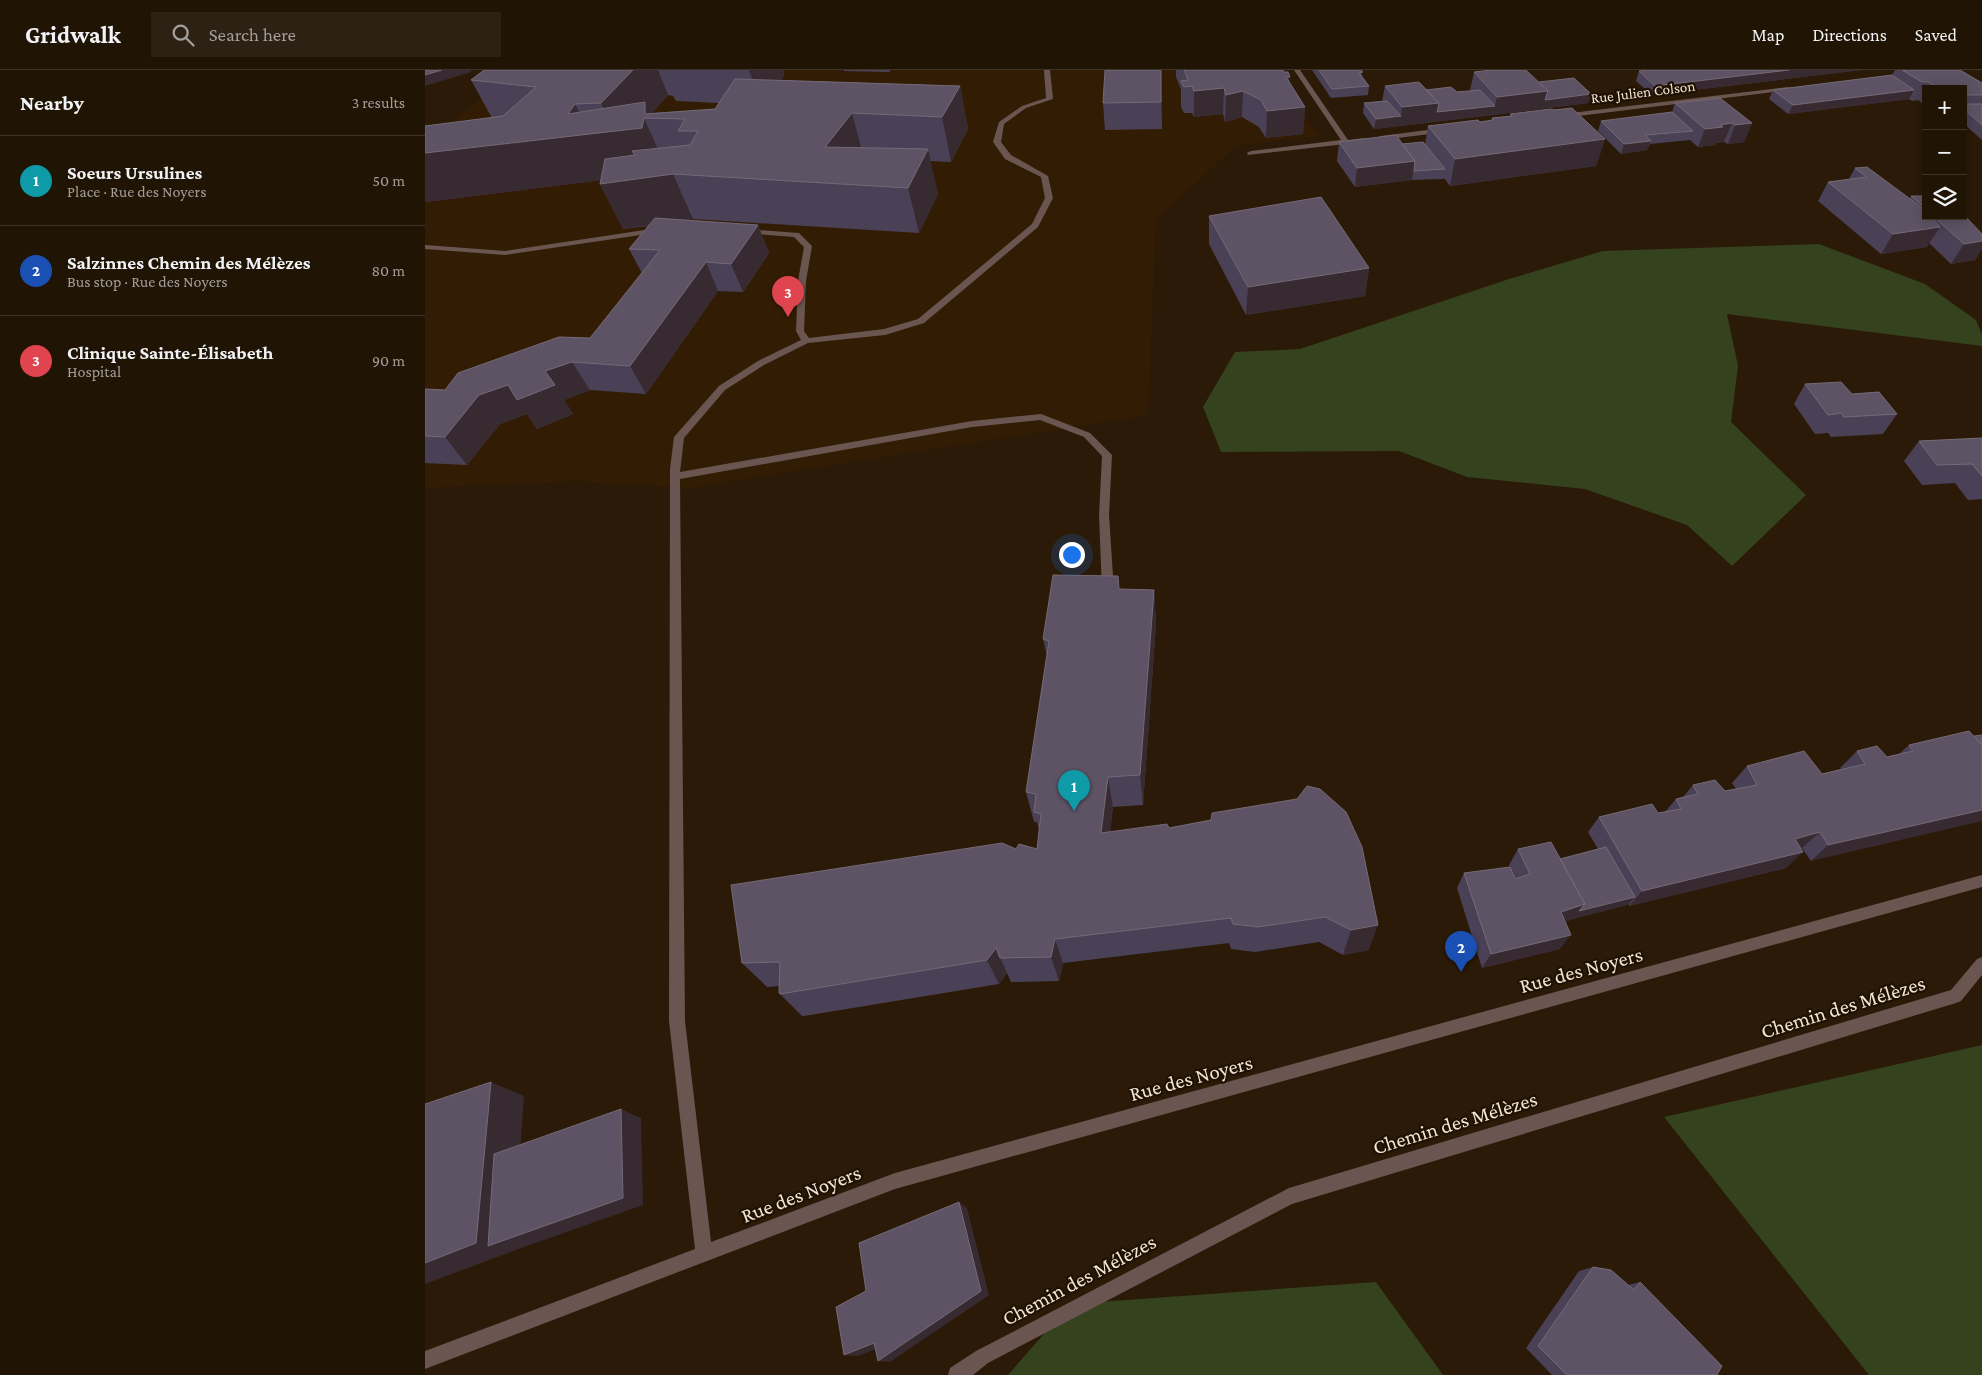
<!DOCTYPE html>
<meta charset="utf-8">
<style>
body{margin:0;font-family:"Crimson Pro",serif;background:#2d2113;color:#f1f3f6}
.controls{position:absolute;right:15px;top:15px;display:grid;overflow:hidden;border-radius:0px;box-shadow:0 2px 12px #0003}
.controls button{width:45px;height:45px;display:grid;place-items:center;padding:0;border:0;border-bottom:1px solid #3d3327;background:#201405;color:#f1f3f6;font:25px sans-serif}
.you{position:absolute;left:646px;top:484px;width:18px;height:18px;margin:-12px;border:4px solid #fff;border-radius:50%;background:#1a73e8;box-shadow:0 0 0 8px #1a73e833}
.badge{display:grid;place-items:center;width:32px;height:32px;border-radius:50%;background:#f1a17c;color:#fff;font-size:16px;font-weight:700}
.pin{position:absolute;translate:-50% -41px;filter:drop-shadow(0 1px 2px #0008)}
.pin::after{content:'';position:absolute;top:26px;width:18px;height:15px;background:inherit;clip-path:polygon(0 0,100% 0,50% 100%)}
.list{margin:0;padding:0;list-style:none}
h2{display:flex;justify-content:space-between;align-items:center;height:65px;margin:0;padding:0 20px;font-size:21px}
h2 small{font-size:16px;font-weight:400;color:#a29e9a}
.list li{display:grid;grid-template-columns:32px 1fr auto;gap:15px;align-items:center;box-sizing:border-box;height:90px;padding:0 20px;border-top:1px solid #3d3327}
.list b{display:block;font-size:19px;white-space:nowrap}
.list p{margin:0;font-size:16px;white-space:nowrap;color:#a29e9a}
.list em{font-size:16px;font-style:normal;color:#a29e9a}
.icon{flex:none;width:28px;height:28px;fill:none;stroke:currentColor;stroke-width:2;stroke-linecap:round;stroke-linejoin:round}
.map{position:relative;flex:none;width:1557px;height:1305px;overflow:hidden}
header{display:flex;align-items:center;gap:30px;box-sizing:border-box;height:70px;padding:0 25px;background:#201405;border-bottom:1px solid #3d3327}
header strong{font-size:24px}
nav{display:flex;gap:28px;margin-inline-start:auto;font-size:18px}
.search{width:350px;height:45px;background:#2d2113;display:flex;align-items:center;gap:12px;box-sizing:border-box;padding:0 18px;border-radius:0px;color:#a29e9a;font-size:19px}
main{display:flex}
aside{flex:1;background:#201405}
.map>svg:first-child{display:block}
.built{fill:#321d04}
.green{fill:#34421e}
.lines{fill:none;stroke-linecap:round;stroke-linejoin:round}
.minor{fill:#6a5551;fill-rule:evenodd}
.wall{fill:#4b4156;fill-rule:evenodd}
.shaded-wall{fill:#372a30}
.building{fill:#5d5364;stroke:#746a76}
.labels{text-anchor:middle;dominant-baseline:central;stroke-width:4.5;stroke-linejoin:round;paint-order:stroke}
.far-street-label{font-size:15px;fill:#f0e5d9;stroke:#201101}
.near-street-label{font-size:21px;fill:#f0e5d9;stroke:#201101}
</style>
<header>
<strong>Gridwalk</strong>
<div class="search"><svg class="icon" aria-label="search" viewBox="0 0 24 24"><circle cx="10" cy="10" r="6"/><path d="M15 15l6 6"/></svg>Search here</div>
<nav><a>Map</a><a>Directions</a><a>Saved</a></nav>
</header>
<main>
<aside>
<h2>Nearby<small>3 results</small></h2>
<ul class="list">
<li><span class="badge" style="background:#0f9aa8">1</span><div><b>Soeurs Ursulines</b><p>Place · Rue des Noyers</p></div><em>50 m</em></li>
<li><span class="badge" style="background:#1a4fb4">2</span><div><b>Salzinnes Chemin des Mélèzes</b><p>Bus stop · Rue des Noyers</p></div><em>80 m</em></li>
<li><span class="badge" style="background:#e0444e">3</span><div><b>Clinique Sainte-Élisabeth</b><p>Hospital</p></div><em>90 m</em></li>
</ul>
</aside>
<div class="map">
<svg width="1557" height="1305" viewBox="0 0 1557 1305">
<rect width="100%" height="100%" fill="#2a1a07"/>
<path class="built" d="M94 0H849L893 66 811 76 731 150 723 345 263 418 149 411 0 418V64L25 52Z"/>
<path class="green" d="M1394 174 1500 214 1551 250 1557 265V276L1302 244 1313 296 1306 352 1381 425 1307 496 1262 455 1160 419 1042 407 974 381 796 382 778 337 810 282 875 279 1084 209 1178 181Z
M1557 975V1305H1444L1239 1047Z
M951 1212 1018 1305H583L645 1234Z"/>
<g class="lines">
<path class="minor" d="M619 0H625L628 29 601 38 579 54 576 72 586 85 623 106 628 128 613 157 499 253 460 265 383 273 339 295 300 320 259 368 255 402 547 351 616 344 665 363 687 385 684 445 689 521 683 525 677 521 674 445 677 386 659 367 615 350 547 357 255 409 260 951 286 1172 470 1103 1557 805V817L470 1119 0 1299V1281L270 1179 244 951 245 399 249 367 294 316 333 291 376 270 371 261 373 211 379 177 369 167 320 163 316 161 320 159 374 163 387 176 381 211 379 261 384 268 459 259 493 249 607 154 620 128 616 107 580 89 568 72 574 52 597 36 621 28Z
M869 0H875L923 70 939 68V72L823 85 822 83 826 81 916 70Z
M1363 17 1365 18V20L1137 48 1134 46 1137 44Z
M1018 58H1021V62L956 70 952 68 956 66Z
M233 158H236V162L80 185 0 179V175L80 181Z
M1557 887V905L1536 931 1531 933 867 1134 563 1293 548 1305H523L525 1298 551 1281 864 1118 1526 920 1552 889Z"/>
</g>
<path class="wall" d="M59 0H358L359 6 356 10 535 16 543 59 526 92 505 91 513 124 494 163 268 149 261 150 333 155 344 183 318 222 293 221 221 324 165 320 139 330 148 344 112 359 102 344 75 354 42 395 0 393V319L20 320 165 268 217 203 204 179 224 156 198 159 175 114 176 110 0 132V56L67 48 46 10ZM243 25 248 26 251 31 294 33 290 39 227 43Z
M419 0H466L464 2 419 1Z
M736 0 737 59 680 60 678 33Z
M751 0H858L865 13 880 37 878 64 841 68 834 57 817 47 800 52 798 44 769 47 767 43H759L756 37V19L751 7Z
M887 0H936L937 6 944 16 943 25 906 28Z
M1436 0 1227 25 1211 11 1214 1Z
M1470 0H1535L1557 13V70L1538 53V19H1501V36L1493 30 1487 31 1484 29 1363 44 1344 29 1348 20 1467 5Z
M1049 2 1114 12 1166 24 1163 33 1068 45 949 59 938 43 939 33 957 31 960 16 1032 22 1046 21 1045 20Z
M1250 33 1327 53 1319 72 1303 74 1299 72 1291 73 1290 75 1273 77 1265 70 1225 74 1222 80 1196 84 1173 61 1176 51 1247 42Z
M1085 44 1180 69 1171 96 1025 116 1019 108 1018 109 987 110 930 117 912 91 914 72 1000 74 1003 56 1067 51V48L1085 46Z
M1430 98 1484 129 1486 126H1501V146H1538L1557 164V179L1550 190 1526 194 1504 173 1502 177 1456 184 1393 131 1403 112 1424 109Z
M784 146 944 198 940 226 821 245 784 174Z
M1380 314 1427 324 1472 344 1458 364 1406 367 1403 363 1390 364 1369 334Z
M1557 368V429L1543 430 1530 413 1497 415 1479 391 1494 371Z
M695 519 729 520 731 554 718 735 688 737 685 762 744 758 786 750 872 729 944 880 918 885 894 872 830 882 806 879 804 873 638 893 634 911 586 912 582 903 574 914 379 946H377L354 923V916L342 917 317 893 591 779H612L614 760 612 752H609L601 722 622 586 618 569Z
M1544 661 1386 791 1377 778 1376 779 1361 798 1204 836V834L1140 851 1135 879 1057 898 1032 818 1039 803 1085 797 1084 795 1093 779 1135 789 1173 779 1163 762 1174 747 1233 743 1240 742 1251 729 1258 727 1268 715 1300 721 1311 719 1307 713 1322 696 1397 704 1416 699 1415 698 1432 681 1462 687 1474 684 1484 675Z
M1168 1197 1203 1215 1215 1212 1292 1305H1127L1101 1278 1154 1201Z"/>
<path class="shaded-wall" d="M17 0H46V2L0 16V5Z
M208 0H233L243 25 225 45 219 48 239 93 210 85 207 81 218 105 0 132V83L143 44 150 34 165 64 189 61 176 33Z
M324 0H358L359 6 336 35Z
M1364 0H1436L1227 25 1230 16Z
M861 7H865L864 33Z
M535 16 543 59 526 92 517 47Z
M799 18 798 44 769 47V21Z
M1489 20 1484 29 1363 44 1368 35Z
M818 21 817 47 800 52 801 25Z
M1123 21 1166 24 1163 33 1010 52 1012 42 1070 36 1072 27Z
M1014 33 1010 52 949 59 951 49 976 46 977 37Z
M880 37 878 64 841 68 842 41Z
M427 43 439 88 400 77Z
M1307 53 1299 72 1291 73 1290 75 1273 77 1280 59 1295 55Z
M1327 53 1319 72 1303 74 1310 55Z
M1180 69 1171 96 1025 116 1030 89Z
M1226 71 1222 80 1196 84 1199 74Z
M503 79 513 124 494 163 483 118Z
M990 91 987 110 930 117 932 98Z
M248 104 268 149 198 159 175 114Z
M333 155 344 183 318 222 306 194Z
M1515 157 1502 177 1456 184 1468 164Z
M1557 171V179L1550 190 1526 194 1539 174Z
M281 192 293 221 221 324 205 296Z
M944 198 940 226 821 245 823 217Z
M147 292 165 320 139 330 148 344 112 359 102 344 75 354 42 395 20 367 54 325Z
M729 520 731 554 718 735 715 705Z
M683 707 688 737 682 791 676 763Z
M1557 740V751L1386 791 1403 775Z
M1395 762 1377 778 1353 785 1370 769Z
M1378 782 1361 798 1204 836 1217 821Z
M1210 827 1203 835 1149 849 1126 856 1136 842 1160 834Z
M953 855 944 880 918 885 926 860Z
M1146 865 1135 879 1057 898 1066 884Z
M630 869 638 893 634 911 626 887Z
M571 878 582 903 574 914 562 890Z
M66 1012 99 1026 89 1166 196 1039 216 1048 218 1135 88 1181 0 1214V1193Z
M534 1132 542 1138 564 1225 465 1292 453 1291Z
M449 1273 461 1275 433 1286 419 1285Z"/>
<path class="building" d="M0 0H17L0 5Z
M59 0H208L176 33 150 34 143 44 220 32V44L290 39 310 9 535 16 517 47 427 43 400 77 503 79 483 118 248 104 175 114 180 89 210 85 207 81 265 75 273 61H253L260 49 219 48 217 58 0 83V56L78 46 111 17 46 10Z
M680 0H736V32L678 33Z
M759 0H858L859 2H863L865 7H861L880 37 842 41 836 30 818 21 801 25 799 18 769 21 767 16 759 17 756 11 763 10Z
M894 0H936L938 2 934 3 944 16 907 19Z
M1067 0H1101L1123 21 1072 27 1049 2Z
M1225 0H1364L1230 16 1214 1Z
M1477 0H1535L1557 13V25H1538V19H1514L1503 12H1497Z
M1467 5 1489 20 1368 35 1348 20Z
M1149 8 1166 24 1120 30 1123 21 1114 12Z
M994 12 1014 33 977 37 960 16Z
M1026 17 1032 22 1055 20 1070 36 1012 42 1014 33 1001 20Z
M1295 28 1327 53 1310 55 1307 53 1295 55 1298 57 1280 59 1250 33Z
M962 31 976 46 951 49 939 33Z
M1538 34H1557V55L1538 38Z
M1147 38 1180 69 1030 89 1003 56 1053 50 1055 52 1068 50 1067 48 1087 46 1085 44 1126 39 1129 40Z
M1247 42 1268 61 1220 65 1226 71 1199 74 1176 51Z
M971 65 990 91 932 98 914 72Z
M998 72 1020 99 989 101 990 91 977 74Z
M1442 97 1496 137 1501 142V146H1505L1515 157 1468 164 1403 112 1442 107 1430 98Z
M1486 126H1501V139Z
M896 127 944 198 823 217 784 146Z
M1538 144 1557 164V171L1539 174 1508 146H1538Z
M230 148 333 155 306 194 281 192 205 296 147 292 120 301 130 315 92 330 83 315 54 325 20 367 0 366V319L20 320 33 303 134 267 165 268 235 180 204 179Z
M1416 312 1427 324 1454 322 1472 344 1419 347 1416 343 1403 345 1380 314Z
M1557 368V406L1547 394 1512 395 1494 371Z
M628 505 693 506 694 519 729 520 715 705 683 707 676 763 742 754 744 758 786 750 787 743 872 729 882 716 895 719 921 742 937 777 953 855 926 860 900 847 833 857 808 854 806 848 630 869 626 887 575 888 571 878 562 890 355 924 354 923 355 892 317 893 306 815 577 773 591 779 594 774 612 779 616 744 609 742 611 724 601 722 624 571 618 569Z
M1544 661 1557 675V740L1403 775 1395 762 1370 769 1378 782 1217 821 1174 747 1227 734 1233 743 1256 739 1251 729 1273 724 1268 715 1290 710 1300 721 1332 715 1322 696 1379 681 1397 704 1440 694 1432 681 1452 676 1462 687 1488 681 1484 675Z
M1557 665V675L1549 666Z
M1126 772 1160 834 1136 842 1146 865 1066 884 1039 803 1085 797 1090 809 1105 804 1093 779Z
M1181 777 1210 827 1154 841 1160 834 1135 789Z
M66 1012 51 1173 0 1193V1034Z
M196 1039 198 1128 63 1176 69 1084Z
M534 1132 556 1221 453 1291 449 1273 419 1285 411 1237 441 1221 434 1173Z
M1168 1197 1186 1200 1209 1220 1215 1212 1297 1296 1292 1305H1142L1113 1276Z"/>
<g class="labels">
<g class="far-street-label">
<text transform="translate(1218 22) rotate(-7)">Rue Julien Colson</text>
</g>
<g class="near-street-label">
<text transform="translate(1156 900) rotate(-15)">Rue des Noyers</text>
<text transform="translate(1418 937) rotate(-17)">Chemin des Mélèzes</text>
<text transform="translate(766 1008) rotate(-15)">Rue des Noyers</text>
<text transform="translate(1030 1053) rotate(-17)">Chemin des Mélèzes</text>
<text transform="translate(376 1124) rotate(-21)">Rue des Noyers</text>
<text transform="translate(654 1210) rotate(-28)">Chemin des Mélèzes</text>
</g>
</g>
</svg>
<div class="controls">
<button>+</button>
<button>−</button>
<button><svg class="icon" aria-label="layers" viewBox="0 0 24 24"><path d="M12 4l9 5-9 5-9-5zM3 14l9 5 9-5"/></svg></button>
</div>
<div class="you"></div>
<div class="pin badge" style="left:649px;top:741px;background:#0f9aa8">1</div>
<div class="pin badge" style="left:1036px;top:902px;background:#1a4fb4">2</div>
<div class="pin badge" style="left:363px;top:247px;background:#e0444e">3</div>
</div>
</main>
